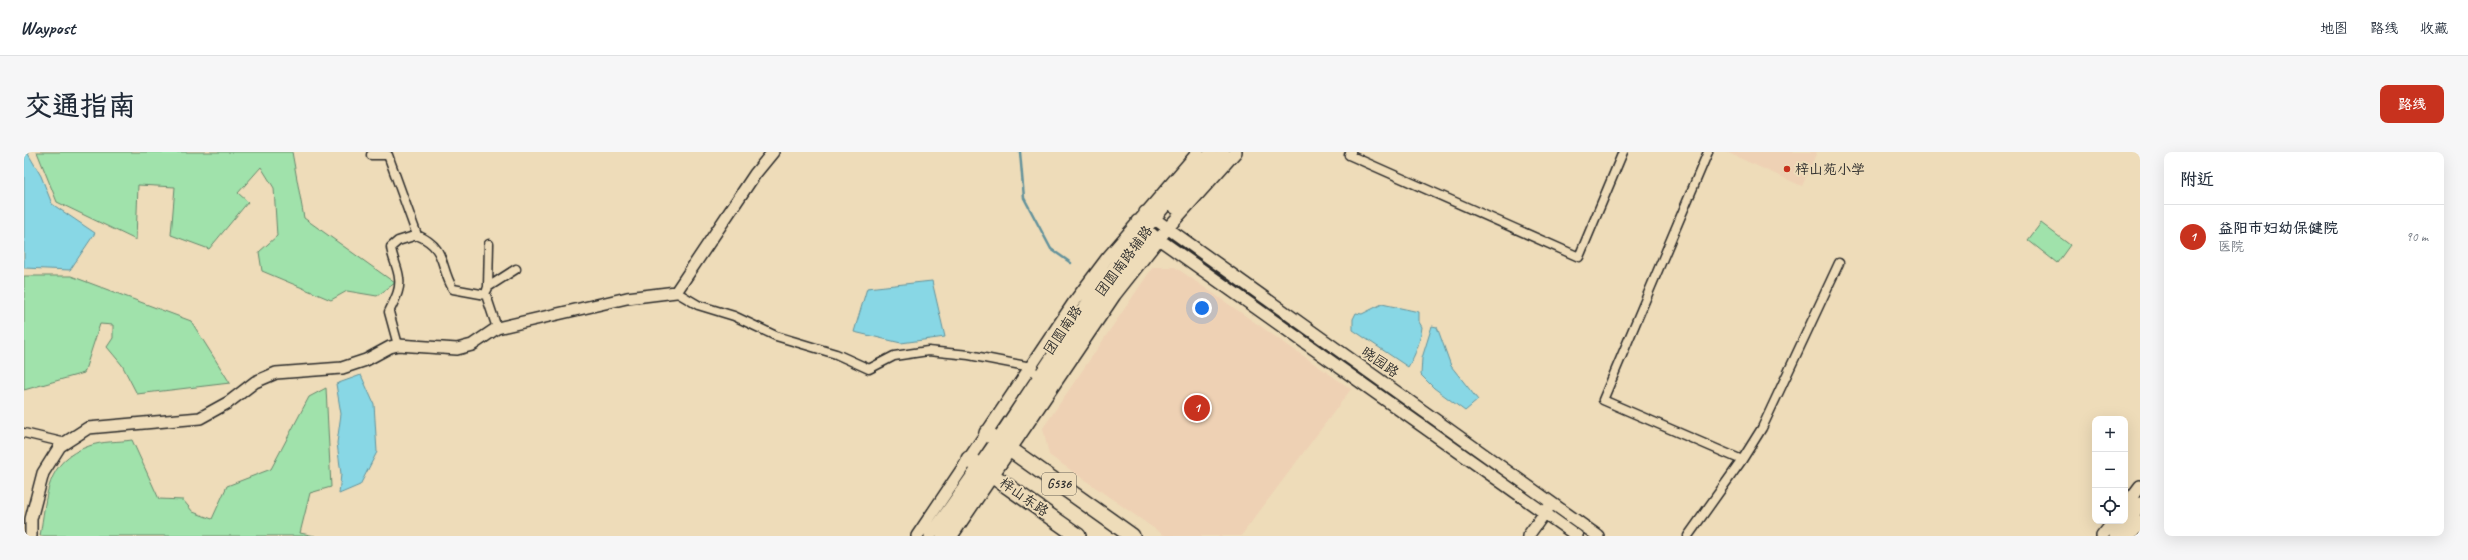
<!DOCTYPE html>
<html lang="zh">
<meta charset="utf-8">
<style>
body{margin:0;font-family:Caveat,"LXGW WenKai TC",sans-serif;background:#f6f6f7;color:#1f2937}
.controls{position:absolute;right:12px;bottom:12px;display:grid;overflow:hidden;border-radius:8px;box-shadow:0 4px 16px #0002}
.controls button{width:36px;height:36px;display:grid;place-items:center;padding:0;border:0;border-bottom:1px solid #e0e1e3;background:#fff;color:#1f2937;font:20px sans-serif}
.you{position:absolute;left:1178px;top:156px;width:14px;height:14px;margin:-10px;border:3px solid #fff;border-radius:50%;background:#1a73e8;box-shadow:0 0 0 6px #1a73e833}
.badge{display:grid;place-items:center;width:26px;height:26px;border-radius:50%;background:#c8321e;color:#fff;font-size:13px;font-weight:700}
.pin{position:absolute;translate:-50% -50%;border:2px solid #fff;box-shadow:0 1px 4px #0006}
.list{margin:0;padding:0;list-style:none}
h2{display:flex;justify-content:space-between;align-items:center;height:52px;margin:0;padding:0 16px;font-size:17px}
h2 small{font-size:13px;font-weight:400;color:#747a83}
.list li{display:grid;grid-template-columns:26px 1fr auto;gap:12px;align-items:center;box-sizing:border-box;height:64px;padding:0 16px;border-top:1px solid #e0e1e3}
.list b{display:block;font-size:15px;white-space:nowrap}
.list p{margin:0;font-size:13px;white-space:nowrap;color:#747a83}
.list em{font-size:13px;font-style:normal;color:#747a83}
.icon{flex:none;width:22px;height:22px;fill:none;stroke:currentColor;stroke-width:2;stroke-linecap:round;stroke-linejoin:round}
.map{position:relative;flex:none;width:2116px;height:384px;overflow:hidden;border-radius:8px}
header{display:flex;align-items:center;gap:24px;box-sizing:border-box;height:56px;padding:0 20px;background:#fff;border-bottom:1px solid #e0e1e3}
header strong{font-size:19px}
nav{display:flex;gap:22px;margin-inline-start:auto;font-size:14px}
.intro{display:flex;align-items:center;justify-content:space-between;box-sizing:border-box;height:96px;padding:0 24px}
h1{margin:0;font-size:28px}
.button{padding:10px 18px;border-radius:8px;background:#c8321e;color:#fff;font-size:14px;font-weight:700}
main{display:flex;gap:24px;padding:0 24px}
aside{flex:1;background:#fff;border-radius:8px;box-shadow:0 4px 16px #0002}
.map>svg:first-child{display:block}
.built{fill:#eed1b4}
.green{fill:#a0e2ab;stroke:#66866b}
.water{fill:#88d7e5;stroke:#63929b}
.lines{fill:none;stroke-linecap:round;stroke-linejoin:round}
.stream{stroke:#63929b;stroke-width:2.5}
.street-casing{stroke:#2b2b2b;stroke-width:11}
.secondary-casing{stroke:#2b2b2b;stroke-width:14}
.primary-casing{stroke:#2b2b2b;stroke-width:16}
.highway-casing{stroke:#2b2b2b;stroke-width:18}
.street{stroke:#eedcb9;stroke-width:8}
.secondary{stroke:#eedcb9;stroke-width:11}
.primary{stroke:#eedcb9;stroke-width:13}
.highway{stroke:#eedcb9;stroke-width:15}
.poi-dot{fill:#c8321e;stroke:#eedcb9;stroke-width:1.5}
.labels{text-anchor:middle;dominant-baseline:central;stroke-width:4;stroke-linejoin:round;paint-order:stroke}
.shield{fill:#eedcb9;stroke:#666056;stroke-width:1}
.shield-label{font-size:13px;font-weight:bold;fill:#2b2b2b}
.poi-label{font-size:14px;fill:#2b2b2b;stroke:#eedcb9;text-anchor:start}
.street-label{font-size:14px;fill:#2b2b2b;stroke:#eedcb9}
</style>
<header>
<strong>Waypost</strong>
<nav><a>地图</a><a>路线</a><a>收藏</a></nav>
</header>
<div class="intro"><h1>交通指南</h1><a class="button">路线</a></div>
<main>
<div class="map">
<svg width="2116" height="384" viewBox="0 0 2116 384">
<rect width="100%" height="100%" fill="#eedcb9"/>
<filter id="ink" filterUnits="userSpaceOnUse"><feTurbulence type="fractalNoise" baseFrequency=".025" numOctaves="2"/><feDisplacementMap in="SourceGraphic" scale="8" xChannelSelector="R" yChannelSelector="G"/><feConvolveMatrix kernelMatrix="1 2 1 2 8 2 1 2 1" color-interpolation-filters="sRGB"/></filter>
<g filter="url(#ink)">
<path class="built" d="M1702 0H1793L1778 34Z
M1129 115H1151L1327 237 1217 384H1141L1025 303 1019 276Z"/>
<path class="green" d="M13 0H268L280 66 371 131 353 144 323 139 307 148 238 119 235 100 253 84 250 36 237 15 214 41 224 50 185 97 147 83 151 35 114 33 112 88 33 50Z
M2017 71 2046 93 2033 111 2004 88Z
M0 124H47L167 169 206 231 113 242 98 213 83 195 89 186V173L76 172 60 221 0 238Z
M302 236 307 335 286 341 276 381 291 384H16C23 344 21 309 65 294 78 289 95 290 108 288L135 347 159 348 169 360 188 367 203 334 247 317 285 245Z"/>
<path class="water" d="M0 0H3L17 24 28 52 71 81 46 118 0 116Z
M908 129 921 185 877 191 830 180 843 136Z
M1358 152 1395 160V170L1398 175C1396 190 1392 202 1384 215L1329 178V167L1332 161 1338 162Z
M1408 174 1413 175 1427 214 1454 248 1441 259 1410 236 1397 223 1398 206Z
M337 223 350 252 353 300 336 333 315 342 317 322 313 291 317 262 312 232Z"/>
<g class="lines">
<path class="stream" d="M996 0 1000 46 1027 97 1047 111"/>
<g class="street-casing">
<path id="street" d="M1327 0 1325 3 1555 105 1599 0
M1684 0 1579 248 1718 308
M347 3H364L393 83 374 89 367 95C368 106 374 115 375 126 377 138 370 149 365 160L374 193
M393 83C423 96 415 113 429 137L462 143 473 176
M464 135 465 92
M463 138 464 135 492 117
M652 140 674 153 710 164 752 184 812 202 845 217 870 204 904 199 945 203 1002 214 1015 223
M0 281 42 291
M1664 384 1718 308 1738 276 1815 111"/>
</g>
<g class="secondary-casing">
<path id="secondary" d="M1151 56 1200 0
M1121 60 1574 384
M1113 69 1129 83 1553 384
M2101 354 2116 334
M7 384V367L19 321 36 294 64 276 176 266 205 250 231 230 252 221 318 216 342 208 366 195 374 193 433 197 448 193 473 176 603 146 652 140 731 22 749 0
M893 384 1050 150 1083 106 1174 0
M906 384 973 288 1065 148 1093 111 1187 0
M918 384 1082 141 1124 90
M928 384 1091 143 1143 77 1212 0
M1504 384 1525 355
M2078 384 2090 369"/>
</g>
<g class="primary-casing">
<path id="primary" d="M2092 384 2116 352
M2105 384 2116 370"/>
</g>
<g class="highway-casing">
<path id="highway" d="M963 281 1108 384
M945 307 1054 384"/>
</g>
<use href="#street" class="street"/>
<use href="#secondary" class="secondary"/>
<use href="#primary" class="primary"/>
<use href="#highway" class="highway"/>
</g>
</g>
<circle class="poi-dot" cx="1763" cy="17" r="4"/>
<g class="labels">
<rect class="shield" x="1018" y="321" width="34" height="22" rx="3"/>
<g class="shield-label">
<text x="1035" y="332">G536</text>
</g>
<g class="poi-label">
<text x="1771" y="17">梓山苑小学</text>
</g>
<g class="street-label">
<text transform="translate(1100 109) rotate(-53)">团圆南路辅路</text>
<text transform="translate(1039 178) rotate(-56)">团圆南路</text>
<text transform="translate(1356 210) rotate(35)">晓园路</text>
<text transform="translate(1000 345) rotate(35)">梓山东路</text>
</g>
</g>
</svg>
<div class="controls">
<button>+</button>
<button>−</button>
<button><svg class="icon" aria-label="locate" viewBox="0 0 24 24"><circle cx="12" cy="12" r="6"/><path d="M12 2v4M12 18v4M2 12h4M18 12h4"/></svg></button>
</div>
<div class="you"></div>
<div class="pin badge" style="left:1173px;top:256px">1</div>
</div>
<aside>
<h2>附近<small></small></h2>
<ul class="list">
<li><span class="badge">1</span><div><b>益阳市妇幼保健院</b><p>医院</p></div><em>90 m</em></li>
</ul>
</aside>
</main>
